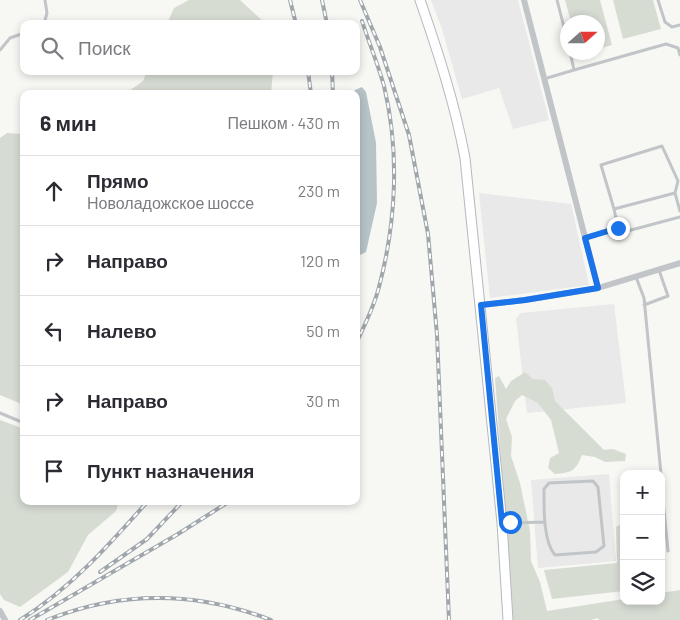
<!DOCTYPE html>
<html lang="ru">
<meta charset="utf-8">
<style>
body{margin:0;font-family:Barlow,sans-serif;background:#f2f2f3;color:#2b2b33}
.controls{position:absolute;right:15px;bottom:15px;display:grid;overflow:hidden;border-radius:10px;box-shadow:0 2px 8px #0003}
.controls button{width:45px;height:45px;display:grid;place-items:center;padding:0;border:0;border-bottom:1px solid #e1e1e2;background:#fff;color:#2b2b33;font:25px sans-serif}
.compass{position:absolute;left:560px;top:15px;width:45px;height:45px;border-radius:50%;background:#fff;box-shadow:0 2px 8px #0003;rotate:69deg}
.stop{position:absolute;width:15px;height:15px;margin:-11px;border:4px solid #1a73e8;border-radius:50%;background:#fff}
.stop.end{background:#1a73e8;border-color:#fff;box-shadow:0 1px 5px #0008}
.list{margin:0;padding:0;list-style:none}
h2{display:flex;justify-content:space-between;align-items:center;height:65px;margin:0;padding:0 20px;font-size:21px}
h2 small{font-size:16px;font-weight:400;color:#7c7c81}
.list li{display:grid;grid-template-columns:32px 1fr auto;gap:15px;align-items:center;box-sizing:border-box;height:70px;padding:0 20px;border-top:1px solid #e1e1e2}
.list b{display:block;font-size:19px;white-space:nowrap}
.list p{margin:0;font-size:16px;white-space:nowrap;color:#7c7c81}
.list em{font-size:16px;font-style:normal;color:#7c7c81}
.icon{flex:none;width:28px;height:28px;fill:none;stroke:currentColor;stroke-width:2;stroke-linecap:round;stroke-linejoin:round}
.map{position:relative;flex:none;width:680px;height:620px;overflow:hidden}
.search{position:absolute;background:#fff;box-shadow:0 2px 8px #0003;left:20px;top:20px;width:340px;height:55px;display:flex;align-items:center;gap:12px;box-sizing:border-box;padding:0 18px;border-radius:10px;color:#7c7c81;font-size:19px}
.panel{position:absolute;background:#fff;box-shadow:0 2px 8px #0003;left:20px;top:90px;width:340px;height:415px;border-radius:10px}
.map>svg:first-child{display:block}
.built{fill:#e8e9e8}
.green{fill:#d7dcd3}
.water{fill:#b6c3c7}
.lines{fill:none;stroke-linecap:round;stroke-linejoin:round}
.secondary-casing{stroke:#b3b9bd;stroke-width:11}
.service{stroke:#c1c5c8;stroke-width:3}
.minor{stroke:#c1c5c8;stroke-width:6}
.secondary{stroke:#fff;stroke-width:9}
.rail-casing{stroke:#a0a7ac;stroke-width:4}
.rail{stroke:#fff;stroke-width:2;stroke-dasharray:5.5;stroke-linecap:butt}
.route{stroke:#1a73e8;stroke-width:6}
</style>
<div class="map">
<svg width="680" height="620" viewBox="0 0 680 620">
<rect width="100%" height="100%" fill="#f7f7f4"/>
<path class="built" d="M431 0H518L549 120 513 129 499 88 462 99 442 29Z
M479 193 571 204 589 285 490 298Z
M614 304 626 403 527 413 516 318 521 313Z
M609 474 616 561 538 568 531 480Z"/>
<path class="green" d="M189 0H240L266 24H167L174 8Z
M565 0H600L612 45 598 49V22H571Z
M613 0H653L661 29 623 39Z
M147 71H273L271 94H125L143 81Z
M7 133 24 134V405L0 395V138Z
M525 372 533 379 545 380 552 388 555 401 604 450 613 449 626 454 625 461 605 462 595 457 582 455C576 471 571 473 555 474L548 468 550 458 559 453 551 420 538 403 522 395 515 401 506 419 512 437 511 456 520 483 530 531 531 561 540 582 547 611 624 599V601H661V593L680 590V620H599L598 618 591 620H513L495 378 499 376 506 389 511 381Z
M0 420 24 429V501H119L116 511 88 535 68 572 20 607 4 600 0 594Z
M624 523V591L552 599 544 570 617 563 616 527Z"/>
<path class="water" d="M362 87 366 92 376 143 377 203 366 252 356 257V94H353L355 90Z"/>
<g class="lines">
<g class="secondary-casing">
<path id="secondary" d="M420 0C438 52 455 104 465 158L502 523 508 620"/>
</g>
<path class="service" d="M557 0 568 43
M658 0 665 22 672 27 680 25
M44 24 47 13 45 0
M0 50 10 38 24 33
M570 52 574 70 666 44 678 48 680 55
M544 79 574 70
M614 209 601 165 662 146 678 181 675 193
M618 228 620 233 680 217
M586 238 618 228 614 209 675 193 680 211
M636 277 644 298 661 474
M644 305 668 296 659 270
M0 413 24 423
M661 479 668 551
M593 481 598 487 604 546 596 552 555 555C543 542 544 507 544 489L549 483Z
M503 523 545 522"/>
<path class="minor" d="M524 0 598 288
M481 305 525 300 598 288 680 263
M0 611 5 620"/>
<use href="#secondary" class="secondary"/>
<g class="rail-casing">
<path id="rail" d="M290 0 296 24
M322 0 327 24
M360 0 380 47 409 135 428 234 437 335 449 620
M308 71 311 94
M332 71 333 94
M356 344C364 326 374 307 379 287 396 223 400 152 384 86 378 64 369 43 362 21
M100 572 147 539 183 501
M20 620C70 589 109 545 148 501
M30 620 178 534 230 501
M47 620C122 590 196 591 271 620"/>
</g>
<use href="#rail" class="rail"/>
</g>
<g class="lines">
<path class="route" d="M510 522 502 523 481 305 525 300 598 288 585 238 618 228"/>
</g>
</svg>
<div class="controls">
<button>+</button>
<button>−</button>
<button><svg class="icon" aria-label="layers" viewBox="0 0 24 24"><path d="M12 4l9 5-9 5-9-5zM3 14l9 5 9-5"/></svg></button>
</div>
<svg class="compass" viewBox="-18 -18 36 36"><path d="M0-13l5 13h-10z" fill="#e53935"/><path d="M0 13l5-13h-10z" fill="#7c7c81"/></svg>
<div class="stop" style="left:510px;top:522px"></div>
<div class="stop end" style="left:618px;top:228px"></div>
<div class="search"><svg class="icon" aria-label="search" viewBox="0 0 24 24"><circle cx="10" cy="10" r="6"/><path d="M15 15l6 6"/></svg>Поиск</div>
<section class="panel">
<h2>6 мин<small>Пешком · 430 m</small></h2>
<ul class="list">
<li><svg class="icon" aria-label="ahead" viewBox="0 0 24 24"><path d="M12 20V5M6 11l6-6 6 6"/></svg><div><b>Прямо</b><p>Новоладожское шоссе</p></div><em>230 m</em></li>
<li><svg class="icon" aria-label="right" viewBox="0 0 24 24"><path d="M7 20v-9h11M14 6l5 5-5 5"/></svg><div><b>Направо</b></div><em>120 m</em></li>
<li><svg class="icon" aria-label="left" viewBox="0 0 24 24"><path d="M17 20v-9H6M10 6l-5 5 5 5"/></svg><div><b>Налево</b></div><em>50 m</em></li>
<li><svg class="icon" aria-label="right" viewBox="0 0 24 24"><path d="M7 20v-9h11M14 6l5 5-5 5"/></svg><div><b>Направо</b></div><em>30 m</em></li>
<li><svg class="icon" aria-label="arrive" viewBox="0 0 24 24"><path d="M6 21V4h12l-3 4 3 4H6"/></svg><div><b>Пункт назначения</b></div></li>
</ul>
</section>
</div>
